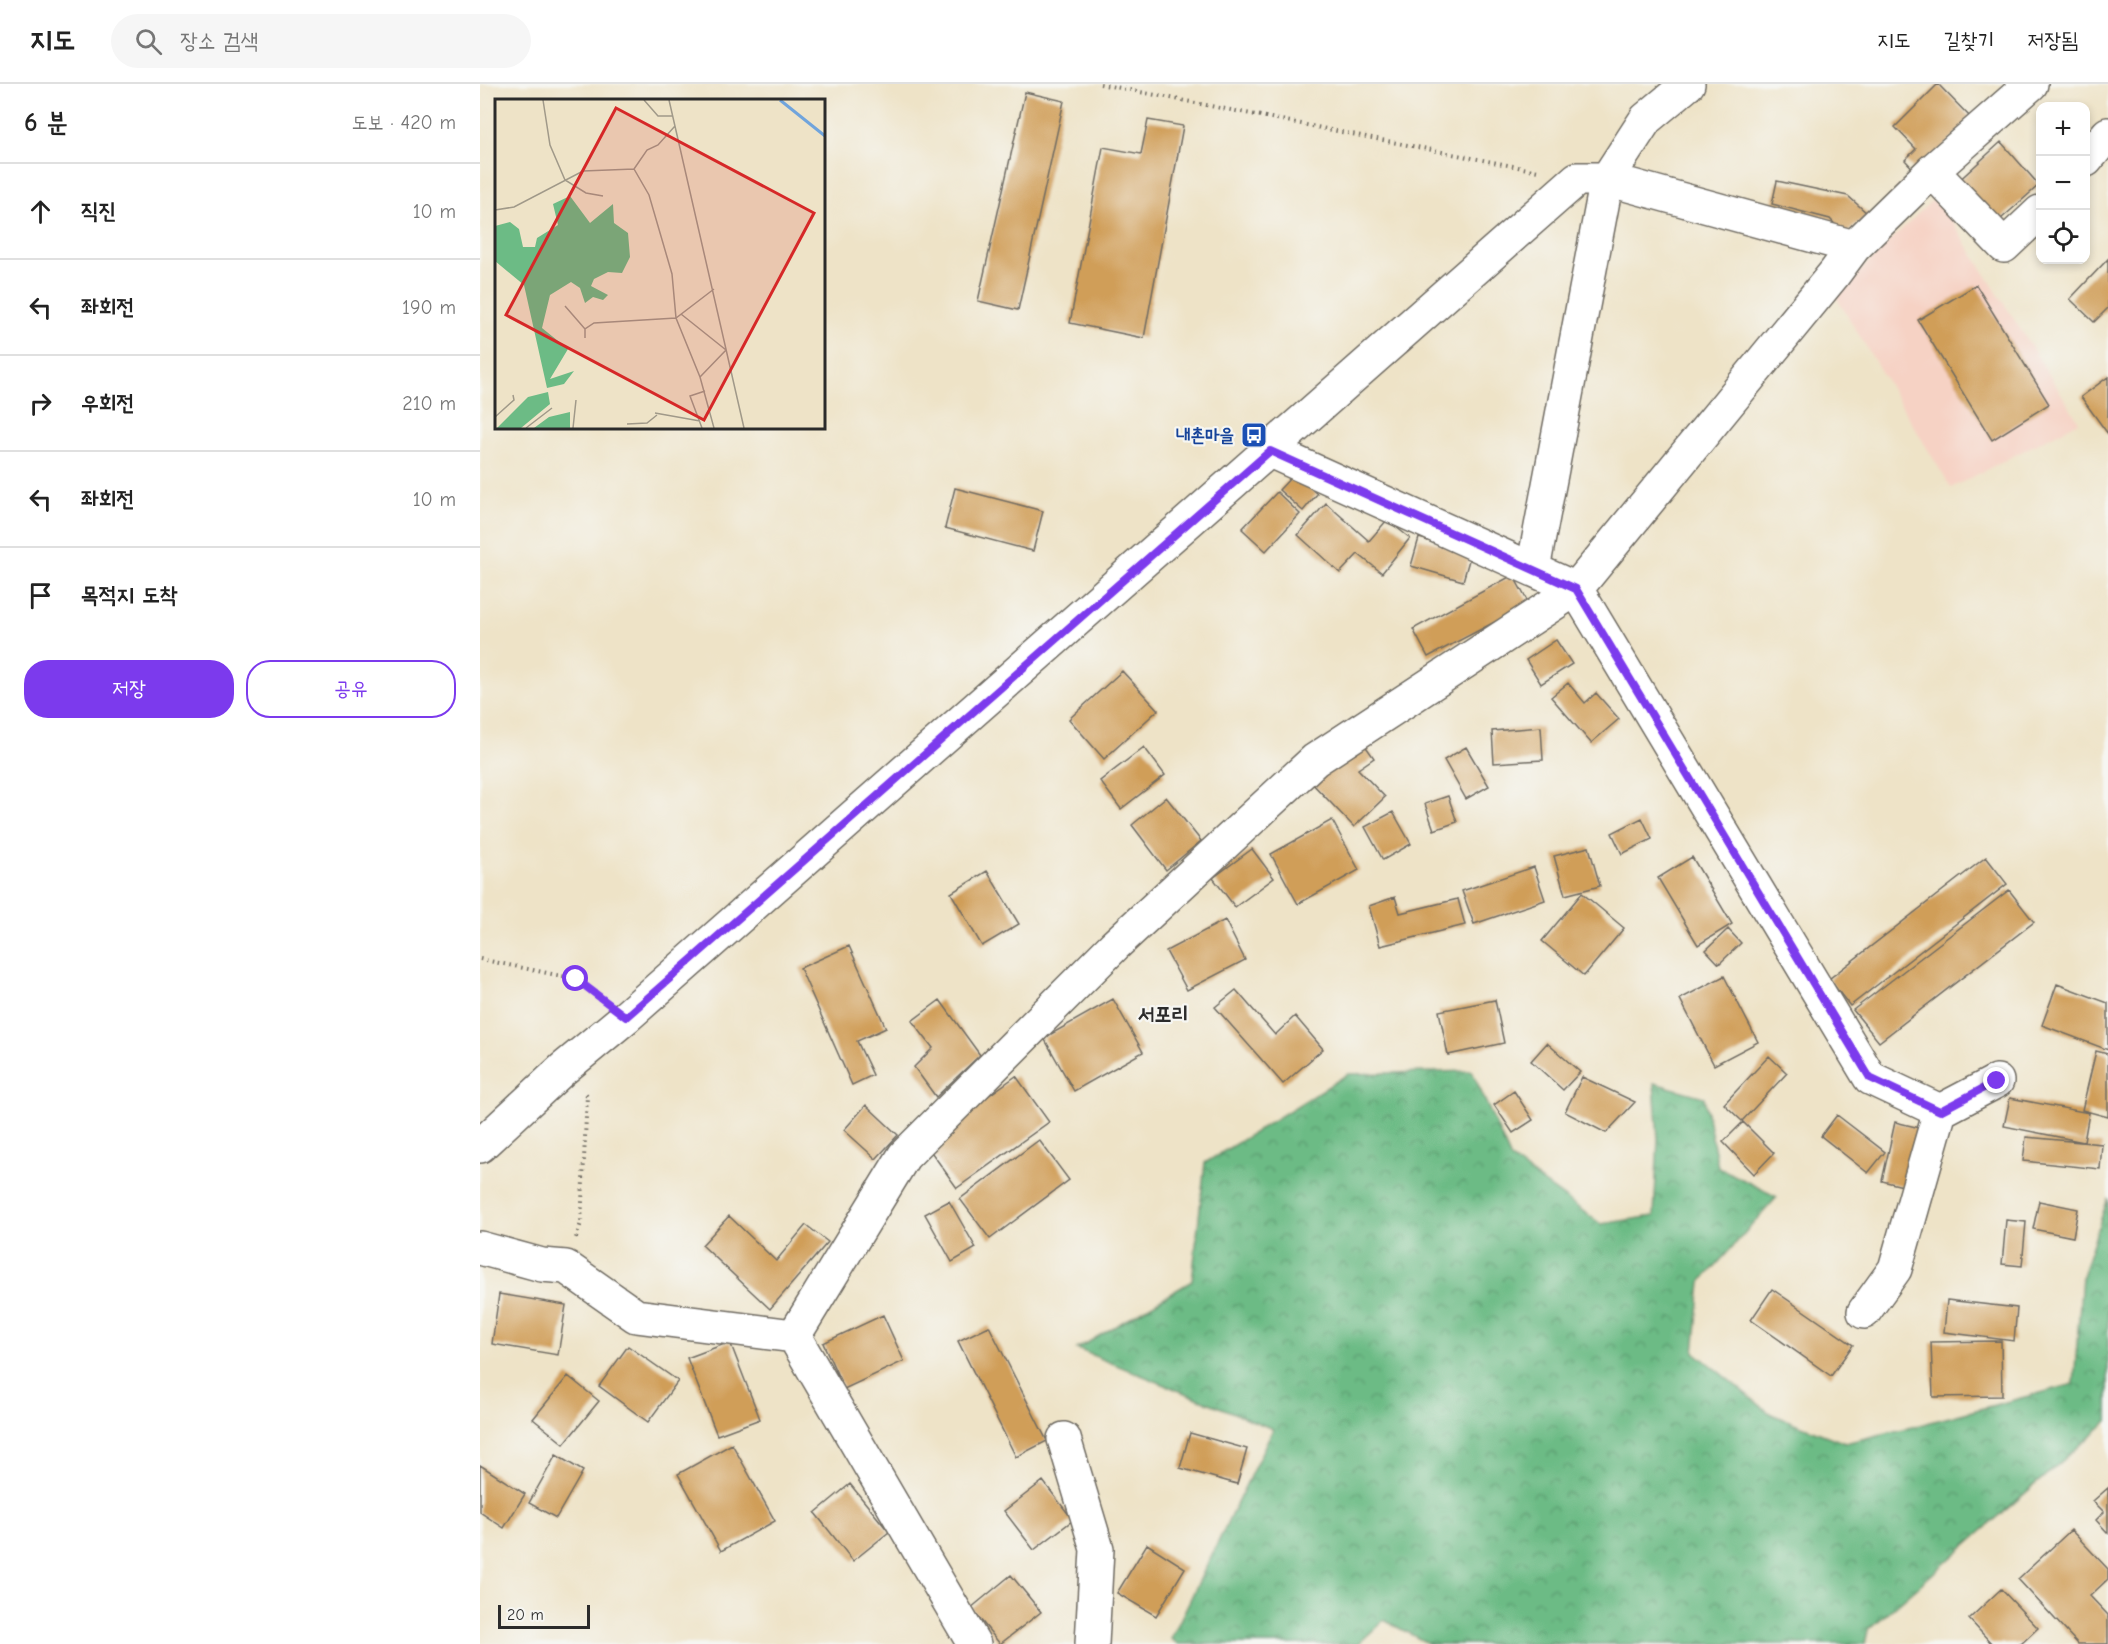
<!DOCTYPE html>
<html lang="ko">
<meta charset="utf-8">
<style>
body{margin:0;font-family:"Comic Neue","Poor Story",sans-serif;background:#f6f6f6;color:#222}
.controls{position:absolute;right:18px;top:18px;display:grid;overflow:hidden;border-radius:12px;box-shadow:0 3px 9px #0003}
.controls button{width:54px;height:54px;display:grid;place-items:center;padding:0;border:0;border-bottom:2px solid #e0e0e0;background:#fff;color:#222;font:30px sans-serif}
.scale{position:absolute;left:18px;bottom:15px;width:92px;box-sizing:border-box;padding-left:6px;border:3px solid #2b2b2b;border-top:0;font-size:16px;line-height:21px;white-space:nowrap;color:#2b2b2b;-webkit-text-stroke:4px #f6f6f2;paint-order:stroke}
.stop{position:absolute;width:18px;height:18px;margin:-14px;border:4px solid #7c3aed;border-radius:50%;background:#fff}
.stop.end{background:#7c3aed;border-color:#fff;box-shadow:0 2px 6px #0008}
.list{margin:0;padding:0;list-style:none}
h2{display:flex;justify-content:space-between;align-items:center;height:78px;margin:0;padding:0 24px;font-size:26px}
h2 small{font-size:20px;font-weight:400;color:#767676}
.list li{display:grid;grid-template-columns:39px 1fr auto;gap:18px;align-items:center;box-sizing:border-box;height:96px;padding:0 24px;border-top:2px solid #e0e0e0}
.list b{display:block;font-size:22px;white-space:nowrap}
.list em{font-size:20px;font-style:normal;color:#767676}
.actions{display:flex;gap:12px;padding:18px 24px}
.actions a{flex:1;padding:14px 0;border:2px solid #7c3aed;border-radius:24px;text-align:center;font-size:21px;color:#7c3aed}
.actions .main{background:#7c3aed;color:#fff}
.icon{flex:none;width:33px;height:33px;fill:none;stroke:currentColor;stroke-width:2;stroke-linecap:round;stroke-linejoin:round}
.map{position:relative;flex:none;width:1628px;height:1560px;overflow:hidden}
header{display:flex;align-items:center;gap:36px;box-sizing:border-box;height:84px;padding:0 30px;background:#fff;border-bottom:2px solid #e0e0e0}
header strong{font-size:28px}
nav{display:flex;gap:33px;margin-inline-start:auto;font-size:21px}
.search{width:420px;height:54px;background:#f6f6f6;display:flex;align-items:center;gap:15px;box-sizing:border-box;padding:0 21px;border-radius:33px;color:#767676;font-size:22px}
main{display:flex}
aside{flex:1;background:#fff}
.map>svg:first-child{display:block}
.built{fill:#f6d2c4}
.forest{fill:url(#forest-crowns);stroke:#4c7358;stroke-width:1.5}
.building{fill:#d09e59}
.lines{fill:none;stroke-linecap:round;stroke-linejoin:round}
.minor-casing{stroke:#6f6b62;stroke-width:36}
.path{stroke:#6f6b62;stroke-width:4;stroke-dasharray:1.5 4.5;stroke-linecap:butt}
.minor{stroke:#fff;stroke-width:33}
.route{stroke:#7c3aed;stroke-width:8}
.labels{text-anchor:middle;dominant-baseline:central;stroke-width:4.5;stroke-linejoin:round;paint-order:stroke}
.transit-label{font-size:18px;font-weight:bold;fill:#164399;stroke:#f6f6f2;text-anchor:end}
.quarter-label{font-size:21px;font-weight:bold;fill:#2b2b2b;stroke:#f6f6f2}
.inset-river{fill:none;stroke:#70a4dc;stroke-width:3}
.inset-road{fill:none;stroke:#a09989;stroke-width:1.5}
.view{fill:#d62828;fill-opacity:0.15;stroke:#d62828;stroke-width:3}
.inset-edge{fill:none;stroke:#2b2b2b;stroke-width:3}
</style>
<header>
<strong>지도</strong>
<div class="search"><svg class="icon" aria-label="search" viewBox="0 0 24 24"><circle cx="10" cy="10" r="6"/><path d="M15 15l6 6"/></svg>장소 검색</div>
<nav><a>지도</a><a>길찾기</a><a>저장됨</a></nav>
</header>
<main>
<aside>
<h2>6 분<small>도보 · 420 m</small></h2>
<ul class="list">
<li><svg class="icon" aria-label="ahead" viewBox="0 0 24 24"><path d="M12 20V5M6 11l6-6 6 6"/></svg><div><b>직진</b></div><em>10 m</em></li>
<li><svg class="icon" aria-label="left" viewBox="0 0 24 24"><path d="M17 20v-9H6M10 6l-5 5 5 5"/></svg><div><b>좌회전</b></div><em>190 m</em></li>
<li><svg class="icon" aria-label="right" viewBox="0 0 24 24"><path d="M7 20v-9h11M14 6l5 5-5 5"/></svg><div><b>우회전</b></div><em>210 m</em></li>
<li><svg class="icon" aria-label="left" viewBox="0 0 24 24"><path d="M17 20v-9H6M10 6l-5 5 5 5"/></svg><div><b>좌회전</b></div><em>10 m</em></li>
<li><svg class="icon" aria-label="arrive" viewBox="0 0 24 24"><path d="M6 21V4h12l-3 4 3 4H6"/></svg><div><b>목적지 도착</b></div></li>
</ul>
<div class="actions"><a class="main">저장</a><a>공유</a></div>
</aside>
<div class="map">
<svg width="1628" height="1560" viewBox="0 0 1628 1560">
<defs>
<pattern id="forest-crowns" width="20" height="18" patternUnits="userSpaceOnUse" patternTransform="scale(1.5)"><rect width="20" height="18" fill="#6cbb85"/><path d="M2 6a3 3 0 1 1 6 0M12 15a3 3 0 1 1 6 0" fill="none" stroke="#59986d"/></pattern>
</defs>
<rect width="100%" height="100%" fill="#f6f6f2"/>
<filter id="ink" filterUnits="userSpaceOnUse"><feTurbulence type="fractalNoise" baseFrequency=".0167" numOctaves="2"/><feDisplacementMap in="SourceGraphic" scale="12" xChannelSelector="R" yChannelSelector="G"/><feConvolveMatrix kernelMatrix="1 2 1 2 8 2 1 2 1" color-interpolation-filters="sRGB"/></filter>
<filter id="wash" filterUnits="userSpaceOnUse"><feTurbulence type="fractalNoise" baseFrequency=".008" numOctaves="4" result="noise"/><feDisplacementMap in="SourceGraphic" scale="24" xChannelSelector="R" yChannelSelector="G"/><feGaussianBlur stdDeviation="1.35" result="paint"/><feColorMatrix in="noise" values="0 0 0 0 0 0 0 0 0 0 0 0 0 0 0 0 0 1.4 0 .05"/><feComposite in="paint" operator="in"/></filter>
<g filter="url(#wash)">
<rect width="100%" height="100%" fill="#eee3c7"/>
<path class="built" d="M1456 112 1599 338 1471 404 1355 211Z"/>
<path class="forest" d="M992 987 1031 1075 1121 1140 1174 1132 1178 1055 1174 999 1224 1013 1238 1083 1297 1113 1221 1198 1214 1268 1291 1330 1365 1359 1432 1343 1594 1300 1602 1192 1628 1114V1337L1388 1546 1385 1560H949L904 1536 878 1560H698L691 1555 793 1345 597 1265 712 1197 725 1079 868 990Z"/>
<g id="blocks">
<path class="building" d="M1458 0 1492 35 1437 89 1425 76 1436 65 1415 43Z
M545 8 584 17 538 226 498 217Z
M668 36 703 42 664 254 590 239 623 63 661 70Z
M1521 58 1559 101 1512 143 1474 101Z
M1297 97 1368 112 1389 131 1365 151 1350 135 1292 120Z
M1628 175V224L1614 238 1590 215Z
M1496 201 1569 320 1512 356 1438 236Z
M1628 293V350L1601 313Z
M814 390 837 410 823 427 799 406Z
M475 404 563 427 553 467 465 444Z
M797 408 820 430 786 467 762 445Z
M846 419 889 457 907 436 930 454 902 489 878 470 860 489 818 451Z
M939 454 991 469 983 497 931 482Z
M1033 491 1049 520 948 573 933 545Z
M1076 556 1092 580 1061 600 1046 576Z
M642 587 678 626 624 675 589 635Z
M1088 599 1105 619 1116 609 1139 635 1111 659 1071 613Z
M1061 643 1063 676 1014 679 1012 647Z
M882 657 894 674 878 685 905 713 874 743 829 696Z
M664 663 685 691 641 725 620 697Z
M986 663 1009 702 986 715 964 676Z
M968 712 977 738 954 746 945 720Z
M686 713 721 757 686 786 652 741Z
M913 728 931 760 903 776 885 743Z
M1162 734 1172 755 1142 770 1132 749Z
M852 736 879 786 818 820 791 770Z
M1109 763 1120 802 1085 811 1074 772Z
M772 765 794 794 755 823 733 794Z
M1212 773 1252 840 1218 861 1178 794Z
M1506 773 1527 800 1370 922 1349 895Z
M1054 783 1065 816 994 840 982 807Z
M507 787 539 840 502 862 471 809Z
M1529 806 1554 838 1399 958 1373 926Z
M1102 809 1144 844 1104 892 1062 857Z
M915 813 920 829 978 815 985 841 900 862 889 822Z
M745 836 765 876 707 906 686 867Z
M1248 845 1261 859 1239 880 1226 866Z
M369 862 406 944 377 957 393 991 372 1001 320 884Z
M1244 892 1278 958 1234 981 1200 915Z
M1577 900 1628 919V966L1562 941Z
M756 906 795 951 815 932 843 965 803 1000 735 923Z
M633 915 663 968 594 1007 564 954Z
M460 916 500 971 456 1013 434 983 453 964 432 937Z
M1015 916 1024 959 968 971 959 927Z
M1067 959 1100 988 1083 1006 1051 977Z
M1616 967 1628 970V1033L1602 1026Z
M1289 972 1307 989 1262 1037 1244 1020Z
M536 992 569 1038 477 1104 444 1058Z
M1102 993 1155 1018 1126 1049 1085 1028Z
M1034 1007 1053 1036 1033 1049 1014 1021Z
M1530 1014 1609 1029 1604 1058 1524 1042Z
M386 1021 418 1051 396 1075 364 1046Z
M1357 1031 1405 1068 1388 1089 1341 1052Z
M1263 1038 1294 1069 1274 1090 1243 1058Z
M1415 1038 1440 1044 1427 1103 1402 1097Z
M1546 1053 1622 1060 1620 1085 1543 1077Z
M559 1056 589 1096 510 1155 480 1115Z
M469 1117 496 1164 472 1178 445 1130Z
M1559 1117 1598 1125 1593 1153 1553 1145Z
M249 1132 296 1177 326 1141 348 1158 290 1225 222 1161Z
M1526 1136 1546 1138 1542 1182 1522 1180Z
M1292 1205 1373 1261 1351 1292 1271 1236Z
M19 1210 86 1221 78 1271 12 1260Z
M1467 1216 1537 1224 1534 1257 1464 1248Z
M403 1231 424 1277 364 1305 343 1259Z
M509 1242 567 1357 536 1373 478 1257Z
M1521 1257 1522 1312 1453 1313 1451 1258Z
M250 1258 280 1335 237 1351 207 1274Z
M148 1262 198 1297 168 1338 119 1302Z
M88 1292 119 1317 84 1360 53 1335Z
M710 1349 767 1365 757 1400 700 1384Z
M252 1360 295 1437 241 1467 198 1390Z
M76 1371 103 1387 76 1434 49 1419Z
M0 1381 45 1410 24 1444 0 1428Z
M563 1397 593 1436 554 1466 524 1427Z
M370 1400 409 1448 373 1477 335 1429Z
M1628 1404V1449L1616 1436 1624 1428 1613 1417Z
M1591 1446 1628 1485V1495L1610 1512 1628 1531V1560H1598L1538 1495Z
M667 1460 705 1484 676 1532 637 1509Z
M531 1491 561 1528 520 1560 491 1524Z
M1521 1505 1558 1544 1541 1560H1512L1489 1535Z"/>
</g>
</g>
<g filter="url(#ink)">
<use href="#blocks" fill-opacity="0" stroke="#6f6b62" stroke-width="1.5"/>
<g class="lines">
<g class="minor-casing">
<path id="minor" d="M1606 76 1628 50
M1452 87 1524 162 1560 128
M790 367 1096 505 1390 994 1460 1027 1517 997
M1053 485 1127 95 1374 163
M0 1062 83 985 146 933 1097 95H1127L1166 35 1208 0
M0 1164 62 1181 86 1183 156 1232 314 1252
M1384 1228 1415 1185 1460 1027
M584 1355 617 1465 612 1560
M494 1560 314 1252 424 1072 635 861 835 676 1096 505 1354 190 1374 163 1452 87 1551 0"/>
</g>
<path class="path" d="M620 0 1058 87
M0 875 96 895 120 913
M96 1154 101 1139 107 1011 104 1008"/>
<use href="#minor" class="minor"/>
</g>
</g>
<g class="lines" filter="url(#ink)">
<path class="route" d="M96 895 146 933 790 367 1096 505 1390 994 1460 1027 1517 997"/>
</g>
<defs>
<g id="bus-square" transform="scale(1.35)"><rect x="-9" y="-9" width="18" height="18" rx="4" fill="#1a4fb4" stroke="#f6f6f2"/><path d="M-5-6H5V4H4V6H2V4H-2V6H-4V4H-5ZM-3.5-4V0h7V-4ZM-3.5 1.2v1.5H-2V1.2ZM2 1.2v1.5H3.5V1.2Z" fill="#fff"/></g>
</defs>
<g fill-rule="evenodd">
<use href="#bus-square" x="774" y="351"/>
</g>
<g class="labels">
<g class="transit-label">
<text x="754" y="351">내촌마을</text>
</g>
<g class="quarter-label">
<text x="683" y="930">서포리</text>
</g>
</g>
<g transform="translate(15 15)">
<rect width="330" height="330" fill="#eee3c7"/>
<path d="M75 97 95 124 118 105 119 124 133 134 135 158 127 174 113 173 99 180 96 187 113 196 108 201 98 198 90 204 85 189 76 183 55 196 47 229 73 250 55 280 79 272 69 285 52 289 29 186 0 162V127L15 123 24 130 28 148H40L42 139 63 126 58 105ZM53 293 55 305 26 329H2L33 298ZM75 313V329H39L54 318Z" fill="#6cbb85"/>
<path class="inset-river" d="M285 1 330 37"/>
<path class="inset-road" d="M48 1 55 46 70 81 91 94 108 97M149 1 163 17H178M174 1 249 329M139 70 152 51 163 46 180 27M0 111 19 108 88 72 139 70 154 96 177 175 181 219 205 278 219 329M70 207 90 230M186 215 231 251 205 278M90 239V230L99 224 181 219 219 190M160 314 205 322M0 318 19 301 18 296M132 325 152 324 162 316M31 329 57 309M78 329 81 301M207 329 195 297 210 292"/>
<path class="view" d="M121 9 319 114 209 321 11 216Z"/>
<rect width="330" height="330" class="inset-edge"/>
</g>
</svg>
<div class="controls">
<button>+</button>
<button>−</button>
<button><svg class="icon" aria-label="locate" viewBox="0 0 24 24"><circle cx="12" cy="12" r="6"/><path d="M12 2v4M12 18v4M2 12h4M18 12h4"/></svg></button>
</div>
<div class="scale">20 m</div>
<div class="stop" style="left:96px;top:895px"></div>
<div class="stop end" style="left:1517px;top:997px"></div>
</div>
</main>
